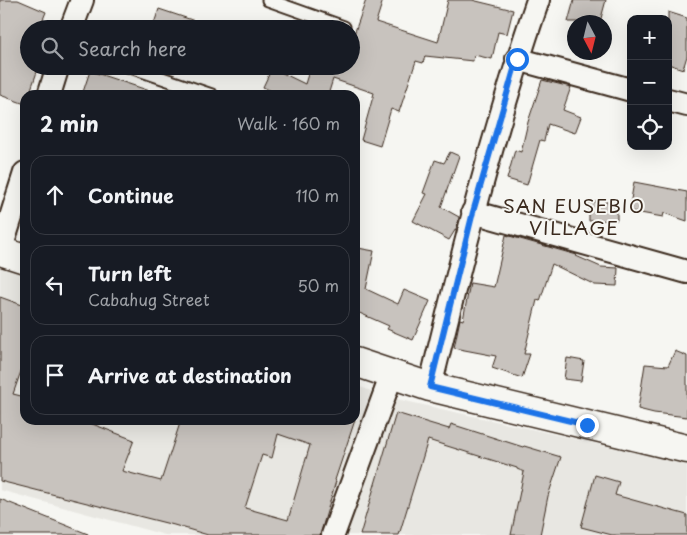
<!DOCTYPE html>
<meta charset="utf-8">
<style>
:root{--surface:#171b24;--page:#242831;--text:#f1f3f6;--muted:#9ea1a6;--line:#363941}
body{margin:0;font-family:"Playpen Sans",sans-serif;background:var(--page);color:var(--text)}
.controls{position:absolute;right:15px;top:15px;display:grid;overflow:hidden;border-radius:10px;box-shadow:0 5px 20px #0002}
.controls button{width:45px;height:45px;display:grid;place-items:center;padding:0;border:0;border-bottom:1px solid var(--line);background:var(--surface);color:var(--text);font:25px sans-serif}
.compass{position:absolute;left:567px;top:15px;width:45px;height:45px;border-radius:50%;background:var(--surface);box-shadow:0 5px 20px #0002;rotate:173deg}
.stop{position:absolute;width:15px;height:15px;margin:-11px;border:4px solid #1a73e8;border-radius:50%;background:#fff}
.stop.end{background:#1a73e8;border-color:#fff;box-shadow:0 1px 5px #0008}
.list{margin:0;padding:0;list-style:none}
h2{display:flex;justify-content:space-between;align-items:center;height:65px;margin:0;padding:0 20px;font-size:21px}
h2 small{font-size:16px;font-weight:400;color:var(--muted)}
.list li{display:grid;grid-template-columns:32px 1fr auto;gap:15px;align-items:center;box-sizing:border-box;height:80px;margin:0 10px 10px;padding:0 10px;border:1px solid var(--line);border-radius:15px}
.list b{display:block;font-size:19px;white-space:nowrap}
.list p{margin:0;font-size:16px;white-space:nowrap;color:var(--muted)}
.list em{font-size:16px;font-style:normal;color:var(--muted)}
.icon{flex:none;width:28px;height:28px;fill:none;stroke:currentColor;stroke-width:2;stroke-linecap:round;stroke-linejoin:round}
.map{position:relative;flex:none;width:687px;height:535px;overflow:hidden}
.search{position:absolute;background:var(--surface);box-shadow:0 5px 20px #0002;left:20px;top:20px;width:340px;height:55px;display:flex;align-items:center;gap:12px;box-sizing:border-box;padding:0 18px;border-radius:28px;color:var(--muted);font-size:19px}
.panel{position:absolute;background:var(--surface);box-shadow:0 5px 20px #0002;left:20px;top:90px;width:340px;height:335px;border-radius:15px}
.map>svg:first-child{display:block}
.built{fill:#e8e7e2}
.building{fill:#c8c3be;stroke:#3b2a1e;fill-rule:evenodd}
.lines{fill:none;stroke-linecap:round;stroke-linejoin:round}
.lane-casing{stroke:#3b2a1e;stroke-width:15}
.street-casing{stroke:#3b2a1e;stroke-width:26}
.secondary-casing{stroke:#3b2a1e;stroke-width:31}
.lane{stroke:#f6f6f2;stroke-width:11}
.street{stroke:#f6f6f2;stroke-width:22}
.secondary{stroke:#f6f6f2;stroke-width:28}
.route{stroke:#1a73e8;stroke-width:6}
.labels{text-anchor:middle;dominant-baseline:central;stroke-width:4;stroke-linejoin:round;paint-order:stroke}
.neighbourhood-label{font-size:19px;letter-spacing:1px;fill:#3b2a1e;stroke:#f6f6f2}
</style>
<div class="map">
<svg width="687" height="535" viewBox="0 0 687 535">
<rect width="100%" height="100%" fill="#f6f6f2"/>
<filter id="ink" filterUnits="userSpaceOnUse"><feTurbulence type="fractalNoise" baseFrequency=".02" numOctaves="2"/><feDisplacementMap in="SourceGraphic" scale="10" xChannelSelector="R" yChannelSelector="G"/><feConvolveMatrix kernelMatrix="1 2 1 2 8 2 1 2 1" color-interpolation-filters="sRGB"/></filter>
<g filter="url(#ink)">
<!-- built -->
<path class="built" d="M0 258 25 267V420H355V385L371 391 323 535H165L0 490Z
M392 398 687 464V535H346Z"/>
<!-- building -->
<path class="building" d="M0 0H18L46 12 39 29H29V66H39L29 95H25V104L0 95Z
M366 0H383L376 22 438 42 448 0H472L513 10 507 34 498 32 492 59 474 55 473 61 425 56 423 63 416 61 399 112 391 109 380 146 361 140 374 93 333 79 328 95H329H280L263 87 272 68 305 84 309 71 304 69V66H351V43Z
M574 0H606L600 22H568Z
M159 9 210 26 209 29H152Z
M668 12 687 18V56L683 69 668 64Z
M90 71 153 92 152 95H82Z
M542 80 571 87 563 110 581 117 575 133 548 124 544 141 540 140 527 185 507 179 515 150 521 152 528 122Z
M450 152 459 156 441 207 459 217 457 227 449 240 413 221 427 194 423 193 435 160 444 163Z
M634 182 687 192V221L664 213 663 217 629 211Z
M589 202H617V220L589 221Z
M506 235 577 255 576 256 601 267 618 268 617 286 595 285 552 264 540 301 537 300 524 354H530L522 378 492 368 496 356 454 348 460 319 463 320 470 283 494 287Z
M358 248 374 251 366 289 398 304 404 290 430 301 413 340 387 329 389 326 355 311V263Z
M0 297 25 306V360L13 394 25 397V420H82L134 440 122 471 161 481 181 420H355L335 480 336 481 320 535H208L174 525 0 481ZM278 434 310 445 288 520 245 508 262 455 272 458Z
M675 351 687 356V417L654 413 638 409 645 364 668 366Z
M567 358 584 361 581 381 564 379Z
M396 413 449 429 451 424 523 447 524 446 561 457 548 496 540 535H511L524 472 517 469V468L428 440 399 535H360Z
M595 475 619 482 615 495 687 515V535H612L581 527Z
M0 499 88 534V535H0Z"/>
<g class="lines">
<!-- lane casing -->
<g class="lane-casing">
<path id="lane" d="M268 0 344 27
M127 66 212 95"/>
</g>
<!-- street casing -->
<g class="street-casing">
<path id="street" d="M71 29 82 0
M517 59 631 90
M49 95 58 66
M668 100 687 105
M473 212 687 272
M0 252 25 173
M430 387C462 256 494 127 538 0
M333 535 392 374"/>
</g>
<!-- secondary casing -->
<g class="secondary-casing">
<path id="secondary" d="M0 251 25 259
M355 362 430 387 687 449"/>
</g>
<!-- lane -->
<use href="#lane" class="lane"/>
<!-- street -->
<use href="#street" class="street"/>
<!-- secondary -->
<use href="#secondary" class="secondary"/>
</g>
</g>
<g class="lines" filter="url(#ink)">
<!-- route -->
<path class="route" d="M517 59 473 212 430 387 587 425"/>
</g>
<g class="labels">
<!-- neighbourhood labels -->
<g class="neighbourhood-label">
<text x="574" y="205">SAN EUSEBIO<tspan x="574" dy="22">VILLAGE</tspan></text>
</g>
</g>
</svg>
<div class="controls">
<button>+</button>
<button>−</button>
<button><svg class="icon" aria-label="locate" viewBox="0 0 24 24"><circle cx="12" cy="12" r="6"/><path d="M12 2v4M12 18v4M2 12h4M18 12h4"/></svg></button>
</div>
<svg class="compass" viewBox="-18 -18 36 36"><path d="M0-13l5 13h-10z" fill="#e53935"/><path d="M0 13l5-13h-10z" fill="#9ea1a6"/></svg>
<div class="stop" style="left:517px;top:59px"></div>
<div class="stop end" style="left:587px;top:425px"></div>
<div class="search"><svg class="icon" aria-label="search" viewBox="0 0 24 24"><circle cx="10" cy="10" r="6"/><path d="M15 15l6 6"/></svg>Search here</div>
<section class="panel">
<h2>2 min<small>Walk · 160 m</small></h2>
<ul class="list">
<li><svg class="icon" aria-label="ahead" viewBox="0 0 24 24"><path d="M12 20V5M6 11l6-6 6 6"/></svg><div><b>Continue</b></div><em>110 m</em></li>
<li><svg class="icon" aria-label="left" viewBox="0 0 24 24"><path d="M17 20v-9H6M10 6l-5 5 5 5"/></svg><div><b>Turn left</b><p>Cabahug Street</p></div><em>50 m</em></li>
<li><svg class="icon" aria-label="arrive" viewBox="0 0 24 24"><path d="M6 21V4h12l-3 4 3 4H6"/></svg><div><b>Arrive at destination</b></div></li>
</ul>
</section>
</div>
